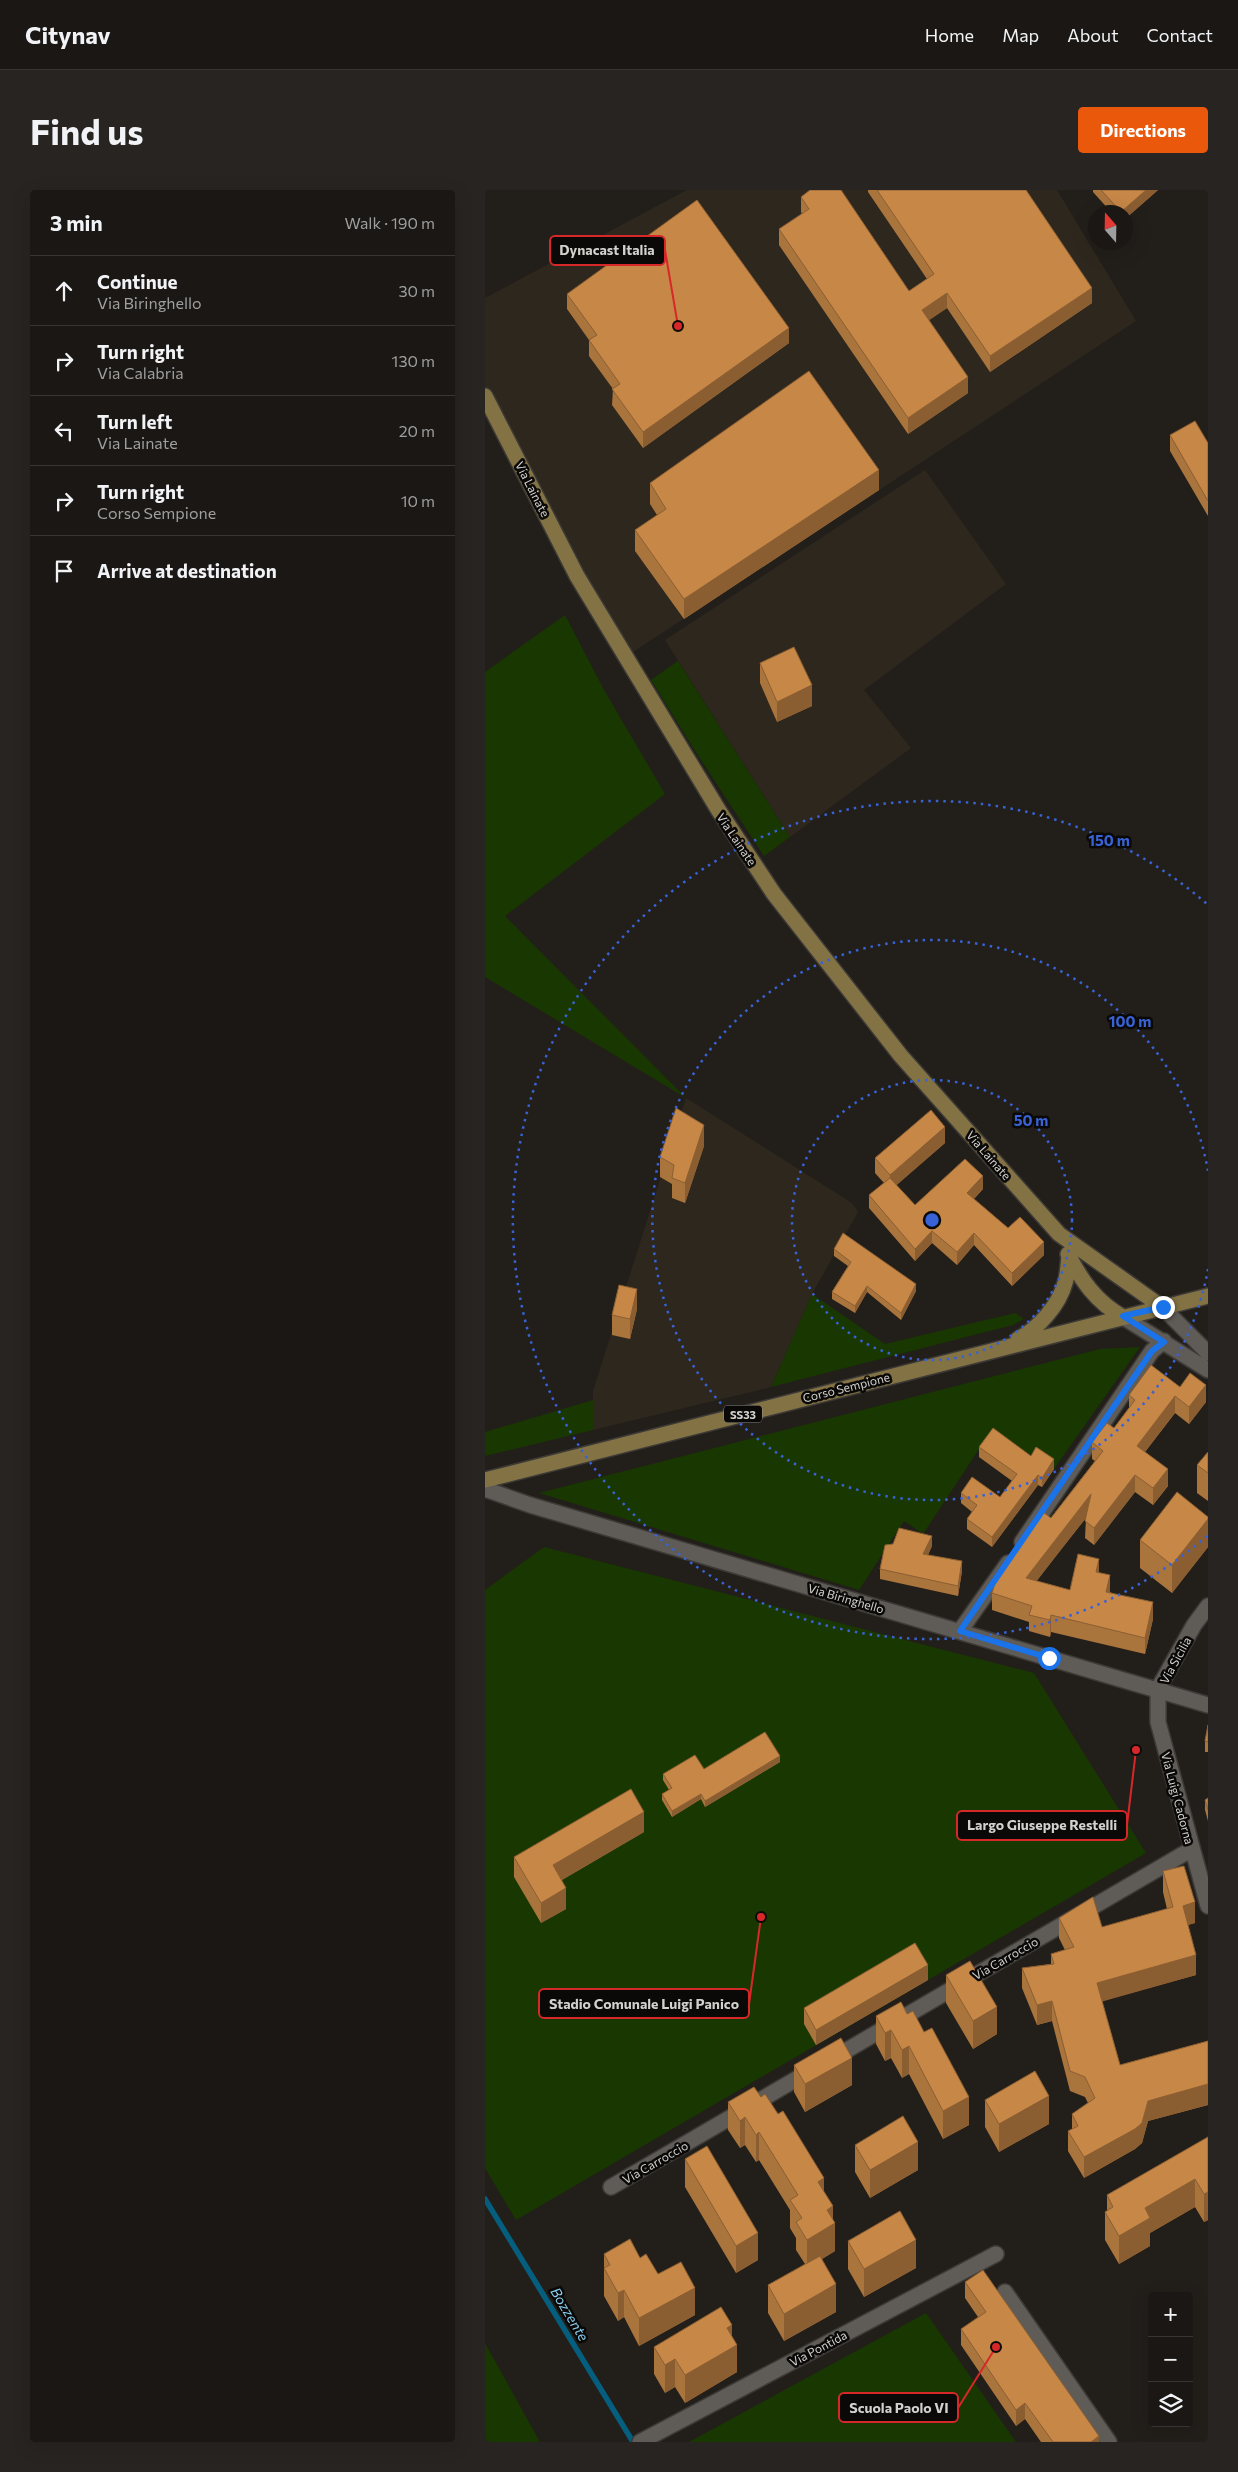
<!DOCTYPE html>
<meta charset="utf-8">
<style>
:root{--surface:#1a1714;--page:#272422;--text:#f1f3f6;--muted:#9f9fa0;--line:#383634;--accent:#ea580c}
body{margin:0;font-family:Commissioner,sans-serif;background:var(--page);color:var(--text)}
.controls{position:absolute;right:15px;bottom:15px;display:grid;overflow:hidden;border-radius:5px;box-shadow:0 5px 20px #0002}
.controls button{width:45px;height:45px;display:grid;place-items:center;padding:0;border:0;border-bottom:1px solid var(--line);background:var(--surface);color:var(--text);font:25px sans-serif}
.compass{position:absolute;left:603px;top:15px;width:45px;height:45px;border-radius:50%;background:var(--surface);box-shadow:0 5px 20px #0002;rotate:340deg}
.stop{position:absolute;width:15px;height:15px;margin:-11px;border:4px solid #1a73e8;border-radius:50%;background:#fff}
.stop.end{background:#1a73e8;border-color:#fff;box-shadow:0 1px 5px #0008}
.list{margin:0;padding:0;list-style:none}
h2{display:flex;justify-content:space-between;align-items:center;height:65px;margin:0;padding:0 20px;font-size:21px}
h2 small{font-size:16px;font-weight:400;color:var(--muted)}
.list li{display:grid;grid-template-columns:32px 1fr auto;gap:15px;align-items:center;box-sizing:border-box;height:70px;padding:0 20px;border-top:1px solid var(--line)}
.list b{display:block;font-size:19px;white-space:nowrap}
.list p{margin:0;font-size:16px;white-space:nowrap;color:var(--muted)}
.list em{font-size:16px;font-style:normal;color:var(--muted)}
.icon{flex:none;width:28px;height:28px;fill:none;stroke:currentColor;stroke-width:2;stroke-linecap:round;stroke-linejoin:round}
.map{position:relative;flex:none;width:723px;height:2252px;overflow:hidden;border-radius:5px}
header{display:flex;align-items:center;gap:30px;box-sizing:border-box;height:70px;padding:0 25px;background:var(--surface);border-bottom:1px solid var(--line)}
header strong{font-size:24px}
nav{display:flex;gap:28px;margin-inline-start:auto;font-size:18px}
.intro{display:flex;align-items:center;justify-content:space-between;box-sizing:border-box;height:120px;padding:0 30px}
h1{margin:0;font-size:35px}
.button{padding:12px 22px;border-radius:5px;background:var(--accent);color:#fff;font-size:18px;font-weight:700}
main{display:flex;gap:30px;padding:0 30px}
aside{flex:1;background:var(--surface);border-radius:5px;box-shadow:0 5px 20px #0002}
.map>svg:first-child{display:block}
.built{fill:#2e271e}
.green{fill:#193700}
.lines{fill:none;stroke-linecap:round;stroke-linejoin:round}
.stream{stroke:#065e7e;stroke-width:5.5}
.minor-casing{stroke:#3c3936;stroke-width:18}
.major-casing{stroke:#3c3936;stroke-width:18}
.minor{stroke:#5f5b56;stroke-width:15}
.major{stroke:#827244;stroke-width:15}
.wall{fill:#aa743d}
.shaded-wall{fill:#8b5e32}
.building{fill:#c68747;stroke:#8b5e32}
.route{stroke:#1a73e8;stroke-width:6}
.ring{fill:none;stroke:#3862d6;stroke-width:2.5;stroke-dasharray:2.5 5}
.labels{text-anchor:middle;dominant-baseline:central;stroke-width:5;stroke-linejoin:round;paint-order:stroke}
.shield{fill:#0a0907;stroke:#979592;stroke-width:1}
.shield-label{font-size:11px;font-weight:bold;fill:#d3d1ce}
.street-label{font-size:12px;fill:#d3d1ce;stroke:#0a0907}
.water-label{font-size:14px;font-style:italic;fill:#8acff1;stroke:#0a0907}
.centre{fill:#3862d6;stroke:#0a0907;stroke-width:2.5}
.ring-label{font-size:15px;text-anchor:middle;font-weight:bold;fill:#3862d6;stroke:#0a0907;stroke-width:5;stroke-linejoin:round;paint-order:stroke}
.leader{fill:none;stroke:#d62828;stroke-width:2}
.callout-dot{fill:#d62828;stroke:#0a0907;stroke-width:2}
.callout{fill:#0a0907;stroke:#d62828;stroke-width:2}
.callout-label{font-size:14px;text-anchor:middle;font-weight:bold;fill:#d3d1ce}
</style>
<header>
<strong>Citynav</strong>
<nav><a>Home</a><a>Map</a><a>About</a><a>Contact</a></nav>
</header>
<div class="intro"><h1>Find us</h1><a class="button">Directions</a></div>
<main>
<aside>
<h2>3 min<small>Walk · 190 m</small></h2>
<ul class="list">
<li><svg class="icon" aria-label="ahead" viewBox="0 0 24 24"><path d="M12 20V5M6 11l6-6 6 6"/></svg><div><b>Continue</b><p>Via Biringhello</p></div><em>30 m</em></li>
<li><svg class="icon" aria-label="right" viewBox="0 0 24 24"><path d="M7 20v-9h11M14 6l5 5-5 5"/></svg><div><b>Turn right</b><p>Via Calabria</p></div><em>130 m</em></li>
<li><svg class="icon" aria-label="left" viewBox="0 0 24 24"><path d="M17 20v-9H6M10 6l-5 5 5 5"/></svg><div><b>Turn left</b><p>Via Lainate</p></div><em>20 m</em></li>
<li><svg class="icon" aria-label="right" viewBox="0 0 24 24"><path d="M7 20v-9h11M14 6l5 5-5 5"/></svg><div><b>Turn right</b><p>Corso Sempione</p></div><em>10 m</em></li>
<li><svg class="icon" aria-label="arrive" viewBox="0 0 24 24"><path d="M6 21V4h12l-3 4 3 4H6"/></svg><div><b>Arrive at destination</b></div></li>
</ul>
</aside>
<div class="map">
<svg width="723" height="2252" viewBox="0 0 723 2252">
<rect width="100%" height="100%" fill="#221f1a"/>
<!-- built -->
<path class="built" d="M202 0H572L651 131 145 464 95 382 0 198V108Z
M440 280 521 394 379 500 426 558 305 647 180 450Z
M201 908 367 1013 373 1022 327 1104 286 1197 108 1240V1201Z"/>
<!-- green -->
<path class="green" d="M80 425 119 500 180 604 20 726 201 908 0 787V482Z
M193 471 305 647 279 666 212 564 166 490Z
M327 1104 400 1154 530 1123 539 1129 528 1135 286 1197Z
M655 1157 569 1279 506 1241 438 1344 419 1331 374 1400 54 1303 615 1159Z
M108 1210V1240L0 1266V1242Z
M59 1357 549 1483 661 1663 31 2030 0 1978V1400Z
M441 2123 531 2252H204Z
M0 2153 55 2252H0Z"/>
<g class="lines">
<!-- stream -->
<path class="stream" d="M0 2009 148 2252"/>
<!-- minor casing -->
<g class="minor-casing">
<path id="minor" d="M677 1117 723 1163
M638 1127 723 1180
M0 1299 45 1315 723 1515
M537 1352 667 1161 679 1151
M723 1416 709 1435 673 1499V1532L723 1716
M475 1441 523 1373
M345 1870 707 1659
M126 1997 325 1881
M520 2102 624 2252
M155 2252 511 2064"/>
</g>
<!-- major casing -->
<g class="major-casing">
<path id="major" d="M0 206 92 386 234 621 289 704 416 866 574 1044 677 1117
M583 1064C596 1090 611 1112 638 1127
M533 1149C553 1139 574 1115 580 1093 583 1084 583 1074 584 1065
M0 1290 723 1106"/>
</g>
<!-- minor -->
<use href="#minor" class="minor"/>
<!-- major -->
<use href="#major" class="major"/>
</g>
<!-- wall -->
<path class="wall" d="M383 0H541L607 113 505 182 462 118 444 130 483 203 423 244 294 55V39L317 24 316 22V7L424 101 442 89 383 2Z
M608 0H673L640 29V22H626L608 2Z
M82 104 304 153 158 258 127 215 128 199 104 166V150L82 119Z
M685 245 723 253V326L685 261Z
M165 293 394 300 199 429 150 361V340L172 325 165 314Z
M275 473 327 516 292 532 275 493Z
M460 953 411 995 430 1015 498 999 489 1009 523 1038 559 1065 527 1096 489 1055 472 1075 447 1053 430 1071 384 1018V1005L399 993 390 983V968Z
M219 956 200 1013 187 1008V994L175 987V967Z
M349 1059 431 1101 416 1130 382 1102 370 1123 347 1109V1102L363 1076 349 1066Z
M152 1119 145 1149 127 1145V1125Z
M695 1197 721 1212 704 1234 690 1223 660 1262 683 1296 668 1315 650 1302 609 1355 600 1348 601 1328 551 1391 585 1400 614 1383 625 1402 668 1429 660 1464 566 1442 565 1447 544 1441V1432L507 1420V1403L610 1271 607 1269V1252L629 1238 644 1218V1205Z
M494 1257 546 1266 569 1279 557 1297 553 1295 507 1357 482 1339V1329L487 1322 476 1313V1303L515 1307 527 1291 494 1267Z
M723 1262V1311L712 1303V1275Z
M723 1327V1357L687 1403 655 1378V1350Z
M447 1356 443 1365 477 1381 473 1406 395 1389V1379Z
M723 1535V1562H720V1551Z
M295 1572 220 1617 216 1609 187 1627 177 1610V1604L184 1600 178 1590V1584L219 1579Z
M723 1608V1631L720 1620V1610Z
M159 1642 77 1690 81 1719 56 1733 29 1687V1667Z
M678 1681 710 1733 703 1735 711 1785 617 1811 635 1875 723 1851V1915L663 1931 657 1953 650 1959 599 1988 583 1961V1941L587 1939V1924L603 1913 600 1907 585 1901 567 1831 552 1835 537 1798V1778L566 1774V1764L580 1760 574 1748V1728L617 1737 682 1719 678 1702Z
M461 1785 512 1844 488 1859 461 1813Z
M443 1790 331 1855 319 1834V1818Z
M416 1812 484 1935 458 1949 424 1884 417 1888 406 1868 400 1871 391 1854V1826Z
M309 1875 367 1895 320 1922 309 1902Z
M276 1907 339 2002 348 2030 350 2061 337 2069 351 2122 299 2151 283 2123V2095L320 2074 311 2060V2048L305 2038V2020L274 1970 271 1972 260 1955 255 1958 243 1940V1912Z
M500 1910 564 1934 514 1962 500 1937Z
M723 1947V2030L719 2032 710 2017 665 2043V2056L634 2074 620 2050V2022L622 2021V2005Z
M370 1955 433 1980 385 2008 370 1982Z
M200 1969 273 2070 251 2083 200 1997Z
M363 2051 431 2078 379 2107 363 2079Z
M119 2064 173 2084 210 2125 154 2156 139 2127 133 2131 119 2106Z
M480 2092 614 2252H556L540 2229 531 2236 476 2155V2139L493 2127 480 2108Z
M247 2146 252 2182 200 2213 190 2197 180 2203 169 2184V2157Z"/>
<!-- shaded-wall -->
<path class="shaded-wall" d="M661 0H673L640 29V22H636Z
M607 98V113L505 182V166Z
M462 103V118L437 135V120Z
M304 138V153L158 258V242Z
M483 187V203L423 244V228Z
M394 280V300L199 429V409Z
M327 495V516L292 532V512Z
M219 935V956L200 1013V993Z
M460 937V953L405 1001V985Z
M498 986V999L482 1016V1003Z
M447 1041V1053L430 1071V1059Z
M489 1043V1055L472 1075V1062Z
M559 1052V1065L527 1096V1083Z
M431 1094V1101L416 1130V1123Z
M382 1096V1102L370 1123V1116Z
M152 1099V1119L145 1149V1129Z
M721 1195V1212L704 1234V1217Z
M690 1206V1223L652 1272V1256Z
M569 1269V1279L557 1297V1288Z
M683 1279V1296L668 1315V1298Z
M553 1285V1295L507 1357V1347Z
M650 1285V1302L609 1355V1338Z
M606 1304V1321L541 1405V1388Z
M723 1329V1357L687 1403V1375Z
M447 1346V1356L438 1375V1364Z
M614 1369V1386L611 1382Z
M477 1371V1381L473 1406V1396Z
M625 1385V1402L621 1418V1402Z
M668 1412V1429L660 1464V1448Z
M566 1425V1442L565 1447V1430Z
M295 1566V1572L220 1617V1611Z
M216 1604V1609L187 1627V1621Z
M159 1622V1642L68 1695V1675Z
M81 1698V1719L56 1733V1713Z
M710 1712V1733L698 1736V1716Z
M711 1765V1785L612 1813V1793Z
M443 1775V1790L331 1855V1840Z
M567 1811V1831L552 1835V1815Z
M512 1817V1844L488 1859V1831Z
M406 1840V1868L400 1871V1843Z
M424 1856V1884L417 1888V1860Z
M367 1868V1895L320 1922V1894Z
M723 1894V1915L663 1931 657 1953 650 1959 599 1988V1967L663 1911Z
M564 1906V1934L514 1962V1934Z
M484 1907V1935L458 1949V1921Z
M260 1927V1955L255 1958V1931Z
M274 1942V1970L271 1972V1945Z
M433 1952V1980L385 2008V1980Z
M339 1988V2016L333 1992Z
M710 1989V2017L665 2043V2056L634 2074V2046L660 2018Z
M723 2002V2030L719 2032V2004Z
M348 2016V2034L350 2033V2061L322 2078V2050L342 2020Z
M273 2043V2070L251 2083V2056Z
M431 2050V2078L379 2107V2079Z
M351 2094V2122L299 2151V2124Z
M210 2098V2125L154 2156V2128Z
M139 2100V2127L133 2131V2103Z
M247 2135V2158L252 2155V2182L200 2213V2185L242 2138Z
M190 2169V2197L180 2203V2175Z
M540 2213V2229L531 2236V2220Z
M614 2246V2252H606Z"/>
<!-- building -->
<path class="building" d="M325 0H356L424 101 449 84 392 0H541L607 98 505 166 462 103 437 120 483 187 423 228 294 39 324 19 316 7Z
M616 0H661L636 22Z
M212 10 304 138 158 242 127 199 135 194 104 150 112 145 82 104Z
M324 181 394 280 199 409 150 340 181 319 165 293Z
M710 231 723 253V311L685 245Z
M309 457 327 495 292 512 275 473Z
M191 918 219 935 200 993 187 988 189 975 175 967Z
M446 920 460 937 405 985 390 968Z
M480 969 498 986 482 1003 523 1038 535 1027 559 1052 527 1083 489 1043 472 1062 447 1041 430 1059 384 1005 405 988 430 1015Z
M358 1043 431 1094 416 1123 382 1096 370 1116 347 1102 366 1072 349 1059Z
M134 1095 152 1099 145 1129 127 1125Z
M666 1175 695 1197 705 1183 721 1195 704 1217 690 1206 652 1256 683 1279 668 1298 650 1285 609 1338 600 1331 606 1304 541 1388 585 1400 593 1364 614 1369 611 1382 625 1385 621 1402 668 1412 660 1448 566 1425 565 1430 544 1425 547 1416 507 1403 512 1387 558 1322 566 1328 618 1261 607 1252 622 1233 629 1238 650 1210 644 1205Z
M508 1238 546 1266 551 1257 569 1269 557 1288 553 1285 507 1347 482 1329 492 1315 476 1303 487 1287 515 1307 532 1284 494 1257Z
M723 1262V1283L712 1275Z
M692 1302 723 1327V1329L687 1375 655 1350Z
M414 1338 447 1346 438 1364 477 1371 473 1396 395 1379 400 1355 408 1354Z
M723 1535V1552L720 1551Z
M280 1542 295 1566 220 1611 216 1604 187 1621 177 1604 187 1598 178 1584 210 1565 219 1579Z
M146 1599 159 1622 68 1675 81 1698 56 1713 29 1667Z
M723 1608V1620L720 1610Z
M699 1676 710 1712 698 1716 711 1765 612 1793 635 1875 723 1851V1894L663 1911 657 1933 650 1939 599 1967 583 1941 593 1936 587 1924 610 1908 600 1887 585 1881 567 1811 552 1815 537 1778 569 1774 566 1764 589 1757 574 1728 608 1707 617 1737 688 1717 678 1681Z
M430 1753 443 1775 331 1840 319 1818Z
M485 1771 512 1817 488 1831 461 1785Z
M416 1812 422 1824 428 1821 439 1842 447 1838 484 1907 458 1921 424 1856 417 1860 406 1840 400 1843 391 1826Z
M356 1848 367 1868 320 1894 309 1875Z
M550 1881 564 1906 514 1934 500 1910Z
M269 1897 276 1907 280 1904 293 1924 298 1921 339 1988 333 1992 348 2016 342 2020 350 2033 322 2050 311 2032 317 2028 305 2010 313 2005 274 1942 271 1945 260 1927 255 1931 243 1912Z
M418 1926 433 1952 385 1980 370 1955Z
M723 1947V2002L719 2004 710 1989 660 2018 665 2028 634 2046 620 2022 628 2017 622 2005Z
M222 1956 273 2043 251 2056 200 1969Z
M415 2021 431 2050 379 2079 363 2051Z
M145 2049 155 2068 161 2064 173 2084 196 2072 210 2098 154 2128 139 2100 133 2103 119 2078 125 2075 119 2064Z
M335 2066 351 2094 299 2124 283 2095Z
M498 2080 614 2246 606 2252H568L540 2213 531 2220 476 2139 501 2122 480 2092Z
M236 2117 247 2135 242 2138 252 2155 200 2185 190 2169 180 2175 169 2157Z"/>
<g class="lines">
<!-- route -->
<path class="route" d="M564 1468 475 1441 667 1161 679 1152 638 1126 678 1117"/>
</g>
<!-- distance rings -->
<g class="ring">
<circle cx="447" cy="1030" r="140"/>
<path d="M723 1079A280 280 0 1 1 723 981"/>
<path d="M722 1346A419 419 0 1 1 722 714"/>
</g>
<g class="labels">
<!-- shield labels -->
<rect class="shield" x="239" y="1215.5" width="38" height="17" rx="4"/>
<g class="shield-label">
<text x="258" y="1224">SS33</text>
</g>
<!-- street labels -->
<g class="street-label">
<text transform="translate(48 299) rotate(63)">Via Lainate</text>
<text transform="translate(252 649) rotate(56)">Via Lainate</text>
<text transform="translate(504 965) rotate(49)">Via Lainate</text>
<text transform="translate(361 1197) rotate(-14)">Corso Sempione</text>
<text transform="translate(361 1408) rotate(16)">Via Biringhello</text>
<text transform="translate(690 1470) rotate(-61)">Via Sicilia</text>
<text transform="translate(693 1608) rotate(75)">Via Luigi Cadorna</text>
<text transform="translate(520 1768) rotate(-30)">Via Carroccio</text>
<text transform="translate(170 1972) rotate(-30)">Via Carroccio</text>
<text transform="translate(333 2158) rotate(-28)">Via Pontida</text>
</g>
<!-- water labels -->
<g class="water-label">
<text transform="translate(85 2124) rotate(59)">Bozzente</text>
</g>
</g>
<circle cx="447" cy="1030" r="8" class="centre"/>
<g class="ring-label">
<text x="624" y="656">150 m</text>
<text x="645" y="837">100 m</text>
<text x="546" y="936">50 m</text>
</g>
<!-- callouts -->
<path class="leader" d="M193 136L180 60M651 1560L642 1635M276 1727L264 1814M511 2157L473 2218"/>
<g class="callout-dot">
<circle cx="193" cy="136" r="5"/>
<circle cx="651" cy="1560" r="5"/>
<circle cx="276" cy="1727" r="5"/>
<circle cx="511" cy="2157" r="5"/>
</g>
<g class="callout">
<rect x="65" y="46" width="115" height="29" rx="5"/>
<rect x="472" y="1621" width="170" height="29" rx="5"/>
<rect x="54" y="1799" width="210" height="29" rx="5"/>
<rect x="354" y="2203" width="119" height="29" rx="5"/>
</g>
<g class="callout-label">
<text x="122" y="65">Dynacast Italia</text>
<text x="557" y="1640">Largo Giuseppe Restelli</text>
<text x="159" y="1819">Stadio Comunale Luigi Panico</text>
<text x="414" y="2223">Scuola Paolo VI</text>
</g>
</svg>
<div class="controls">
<button>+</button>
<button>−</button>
<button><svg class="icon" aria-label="layers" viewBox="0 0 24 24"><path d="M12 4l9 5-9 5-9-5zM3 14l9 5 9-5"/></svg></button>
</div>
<svg class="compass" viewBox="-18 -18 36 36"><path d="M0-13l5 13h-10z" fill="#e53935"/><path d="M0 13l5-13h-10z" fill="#9f9fa0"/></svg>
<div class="stop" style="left:564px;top:1468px"></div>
<div class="stop end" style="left:678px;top:1117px"></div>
</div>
</main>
